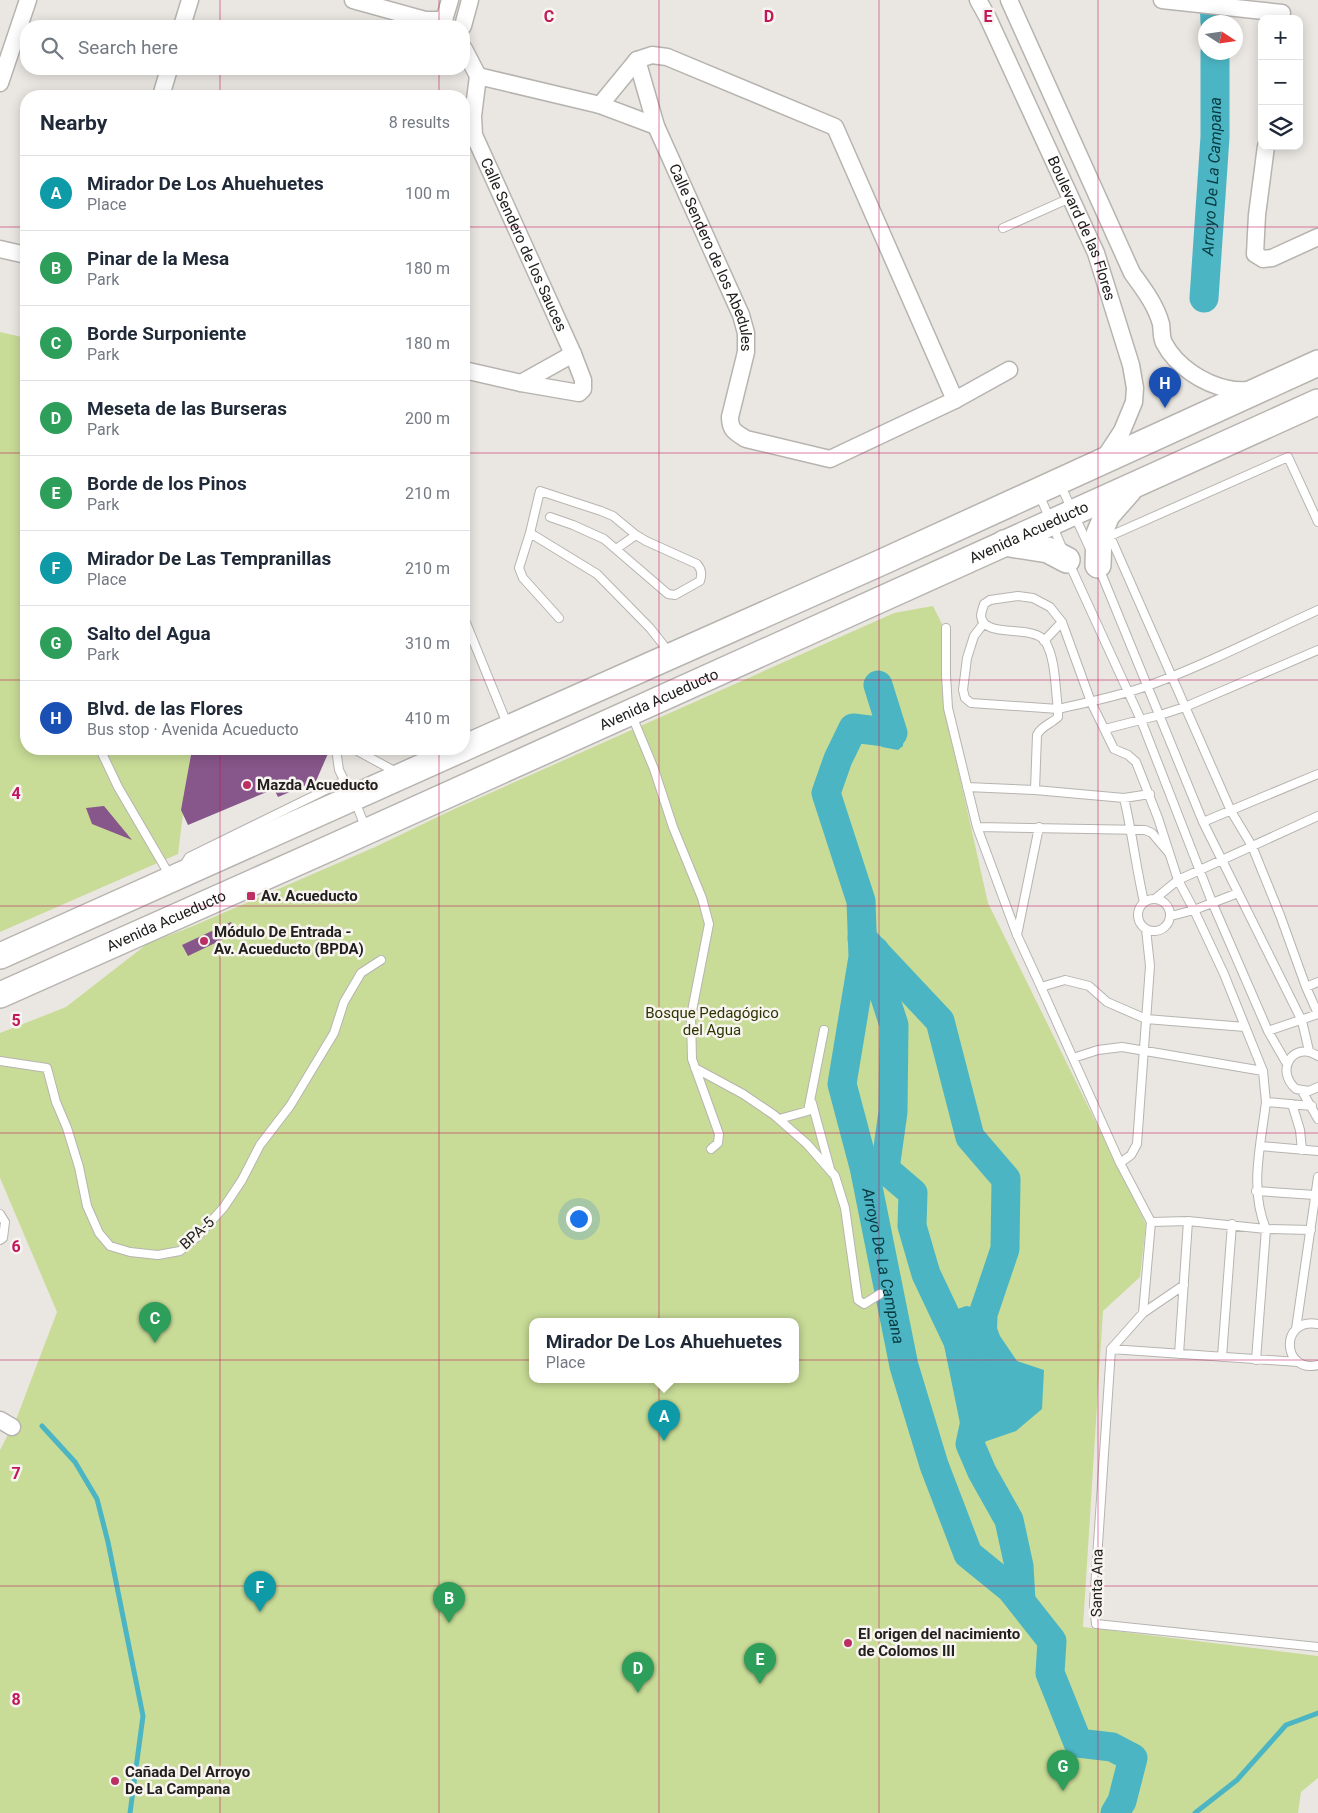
<!DOCTYPE html>
<meta charset="utf-8">
<style>
:root{--surface:#fff;--page:#f6f6f7;--text:#1f2937;--muted:#747a83;--line:#e0e1e3;--accent:#bb2f64}
body{margin:0;font-family:Roboto,sans-serif;background:var(--page);color:var(--text)}
.controls{position:absolute;right:15px;top:15px;display:grid;overflow:hidden;border-radius:10px;box-shadow:0 2px 12px #0003}
.controls button{width:45px;height:45px;display:grid;place-items:center;padding:0;border:0;border-bottom:1px solid var(--line);background:var(--surface);color:var(--text);font:25px sans-serif}
.compass{position:absolute;left:1198px;top:15px;width:45px;height:45px;border-radius:50%;background:var(--surface);box-shadow:0 2px 12px #0003;rotate:102deg}
.you{position:absolute;left:578px;top:1218px;width:18px;height:18px;margin:-12px;border:4px solid #fff;border-radius:50%;background:#1a73e8;box-shadow:0 0 0 8px #1a73e833}
.badge{display:grid;place-items:center;width:32px;height:32px;border-radius:50%;background:var(--accent);color:#fff;font-size:16px;font-weight:700}
.pin{position:absolute;translate:-50% -41px;filter:drop-shadow(0 1px 2px #0008)}
.pin::after{content:'';position:absolute;top:26px;width:18px;height:15px;background:inherit;clip-path:polygon(0 0,100% 0,50% 100%)}
.popup{position:absolute;left:529px;top:1318px;width:270px;height:65px;box-sizing:border-box;display:grid;place-content:center;border-radius:10px;background:var(--surface);filter:drop-shadow(0 1px 4px #0005);font-size:16px;white-space:nowrap;color:var(--muted)}
.popup b{font-size:19px;color:var(--text)}
.popup::after{content:'';position:absolute;left:50%;top:100%;margin-left:-10px;border:10px solid transparent;border-top-color:var(--surface)}
.list{margin:0;padding:0;list-style:none}
h2{display:flex;justify-content:space-between;align-items:center;height:65px;margin:0;padding:0 20px;font-size:21px}
h2 small{font-size:16px;font-weight:400;color:var(--muted)}
.list li{display:grid;grid-template-columns:32px 1fr auto;gap:15px;align-items:center;box-sizing:border-box;height:75px;padding:0 20px;border-top:1px solid var(--line)}
.list b{display:block;font-size:19px;white-space:nowrap}
.list p{margin:0;font-size:16px;white-space:nowrap;color:var(--muted)}
.list em{font-size:16px;font-style:normal;color:var(--muted)}
.icon{flex:none;width:28px;height:28px;fill:none;stroke:currentColor;stroke-width:2;stroke-linecap:round;stroke-linejoin:round}
.map{position:relative;flex:none;width:1318px;height:1813px;overflow:hidden}
.search{position:absolute;background:var(--surface);box-shadow:0 2px 12px #0003;left:20px;top:20px;width:450px;height:55px;display:flex;align-items:center;gap:12px;box-sizing:border-box;padding:0 18px;border-radius:20px;color:var(--muted);font-size:19px}
.panel{position:absolute;background:var(--surface);box-shadow:0 2px 12px #0003;left:20px;top:90px;width:450px;height:665px;border-radius:20px}
.map>svg:first-child{display:block}
.green{fill:#c8dc97;fill-rule:evenodd}
.water{fill:#4cb5c3}
.lines{fill:none;stroke-linecap:round;stroke-linejoin:round}
.stream{stroke:#4cb5c3;stroke-width:5}
.river{stroke:#4cb5c3;stroke-width:29}
.building{fill:#87568a}
.service-casing{stroke:#b7b4b0;stroke-width:10}
.minor-casing{stroke:#b7b4b0;stroke-width:19}
.primary-casing{stroke:#b7b4b0;stroke-width:28}
.service{stroke:#fff;stroke-width:8}
.minor{stroke:#fff;stroke-width:16}
.primary{stroke:#fff;stroke-width:25}
.grid{fill:none;stroke:#c2185b;stroke-width:1;stroke-opacity:0.55}
.poi-dot{fill:#bb2f64;stroke:#f8f4f0;stroke-width:2}
.labels{text-anchor:middle;dominant-baseline:central;stroke-width:5;stroke-linejoin:round;paint-order:stroke}
.street-label{font-size:15px;fill:#21201e;stroke:#f8f4f0}
.poi-label{font-size:15px;font-weight:bold;fill:#21201e;stroke:#f8f4f0;text-anchor:start}
.park-label{font-size:15px;fill:#2b3600;stroke:#f8f4f0}
.water-label{font-size:16px;font-style:italic;fill:#073a40;stroke:#f8f4f0}
.grid-label{font-size:16px;text-anchor:middle;font-weight:bold;fill:#c2185b;stroke:#f8f4f0;stroke-width:5;stroke-linejoin:round;paint-order:stroke}
</style>
<div class="map">
<svg width="1318" height="1813" viewBox="0 0 1318 1813">
<rect width="100%" height="100%" fill="#eae7e2"/>
<!-- green -->
<path class="green" d="M0 332 26 338V749H191L178 854 0 932Z
M933 606 942 624 943 702 988 903 1146 1224 1140 1277 1103 1311 1083 1627 1318 1656V1778L1301 1792 1298 1813H0V1450L17 1417 57 1312 0 1178V1033L66 1007 147 944 193 926 375 847 452 810 894 613ZM533 1322H795V1380H533Z"/>
<!-- water -->
<path class="water" d="M892 726C900 729 904 736 903 746L898 750 882 747 874 740V736L884 727Z
M966 1306 990 1310 1000 1336 1017 1361 1044 1370 1042 1409 1016 1431 984 1442 962 1433 938 1316Z"/>
<g class="lines">
<!-- stream -->
<path class="stream" d="M42 1426 75 1462 97 1499 108 1542 143 1716 130 1813
M1195 1813 1237 1780 1286 1725 1318 1713"/>
<!-- river -->
<g class="river">
<path d="M1214 0 1215 22"/>
<path id="s1" d="M1204 298 1215 137V52"/>
<path id="s2" d="M878 685 893 733 853 728 838 759 826 793 861 901 863 957 842 1084 864 1167 904 1366 934 1465 968 1554 1011 1589 1052 1641 1050 1673 1078 1743 1112 1747 1133 1758 1122 1801 1115 1813"/>
<path d="M862 938 940 1021 970 1137 1006 1179 1005 1249 983 1314 982 1349"/>
<path d="M875 951 880 982 894 1025 893 1112 885 1169 913 1193 912 1226 926 1274 962 1350"/>
<path d="M980 1398 970 1444 982 1472 1009 1520 1019 1566 1021 1601"/>
</g>
</g>
<!-- building -->
<path class="building" d="M192 749H330L316 781 278 797 274 789 188 825 181 810Z
M104 806 132 840 92 824 86 808Z
M231 922 236 933 188 956 182 945Z"/>
<g class="lines">
<!-- service casing -->
<g class="service-casing">
<path id="service" d="M1003 228 1070 198
M1060 484 1091 551
M1039 494 1063 550
M550 517 573 525 604 539 668 594 675 595 700 581C702 574 702 570 697 564L646 541 636 535 613 516 601 511 540 491 530 533 597 574 650 628 669 652
M1318 522 1288 457 1110 536 1231 811 1252 846 1280 915 1306 987 1318 982
M530 533 519 568 523 578 559 618
M616 549 636 535
M1069 563 1141 720 1212 902 1268 1031 1287 1064
M1099 568 1203 822 1302 1021 1309 1051
M464 618 508 726
M984 623 974 636 967 658 963 690 965 698 971 703 1058 709V717C1051 724 1041 726 1037 735L1035 790
M946 628V675L948 708 977 827 1017 935 1041 987 1065 980 1089 986 1107 1002 1146 1019 1245 1027
M1044 641 1062 622
M632 716 654 769 673 827 702 898 709 924 691 1016 692 1059 719 1134 718 1143 711 1149
M1105 729 1160 715 1185 707 1318 650
M100 749 118 787 170 876
M336 749 339 770 346 784
M354 749 398 773
M967 787 1035 790 1124 798 1150 794
M1124 798C1132 832 1136 867 1144 902
M355 801 366 829
M1203 822 1318 774
M977 827 1145 830 1152 833 1169 853
M184 865 189 857 344 781
M1156 898 1178 880 1318 816
M1138 915a16 16 0 1 1 32 0a16 16 0 1 1-32 0Z
M1171 916 1194 910 1238 893
M1017 935 1039 827
M1041 987 1120 1163 1131 1155 1137 1144 1150 966 1146 929
M1306 987 1318 1014
M1268 1031 1318 1014
M1318 1056C1294 1040 1274 1070 1296 1089L1309 1091 1318 1087
M1073 1058 1098 1050 1122 1047 1263 1071
M0 1061 47 1068 56 1102 67 1128 79 1167 87 1206 99 1233 110 1246 130 1252 158 1255 180 1251 198 1236 224 1207 242 1180 260 1145 290 1106 334 1033 344 1002 361 973 381 960
M695 1068 743 1094 774 1115 807 1144 835 1176 845 1208 858 1300 864 1304 880 1294
M1302 1091 1318 1119
M812 1103 830 1169
M1292 1104 1300 1130 1302 1150
M1312 1106 1266 1102 1263 1071 1224 974 1194 910 1178 880 1158 818 1136 762 1128 755 1114 749 1091 702 1062 622 1050 607 1033 598 1018 596 990 600 984 604C983 608 981 612 981 616 983 639 1033 624 1045 641 1056 659 1055 688 1058 709 1089 702 1120 696 1150 685 1208 664 1263 635 1318 610
M779 1119 808 1111 824 1030
M1260 1146 1318 1151
M1120 1163 1151 1222
M1256 1191 1315 1195
M0 1214 5 1222 3 1238 0 1240
M1143 1313 1184 1285
M1318 1324C1279 1317 1282 1374 1318 1365
M1296 1329 1318 1177
M1111 1349 1094 1604 1096 1624 1318 1647
M1111 1349 1143 1313 1151 1222 1188 1221 1266 1229 1311 1230
M1111 1349 1298 1362
M1179 1354 1188 1221
M1222 1357 1232 1224
M1256 1360 1266 1229C1249 1189 1261 1144 1266 1102"/>
</g>
<!-- minor casing -->
<g class="minor-casing">
<g id="minor">
<path d="M353 0 425 20H444"/>
<path id="s3" d="M978 0 988 18 1096 253 1131 365 1135 388 1134 402 1122 431 1103 460"/>
<path d="M1009 0 1132 273C1143 288 1156 305 1161 324 1162 330 1161 337 1164 343 1176 366 1203 384 1229 389 1236 391 1244 390 1252 390"/>
<path d="M1162 0 1282 13"/>
<path d="M444 20 450 0"/>
<path d="M182 26 190 0"/>
<path d="M463 26 470 0"/>
<path id="s4" d="M464 49 478 76 473 116 474 135 573 354 583 380V389L579 393 521 383 464 370"/>
<path id="s5" d="M637 60 656 126 741 315 746 333V352L730 417C730 430 735 432 746 439L830 459 955 400 1009 370"/>
<path d="M478 76 600 105 656 126"/>
<path d="M0 83 28 0"/>
<path d="M161 96 169 69"/>
<path d="M600 105 637 60 652 55 667 57 835 127 955 400"/>
<path d="M1266 146 1257 215 1255 254 1263 259 1272 258 1318 237"/>
<path d="M0 249 26 255"/>
<path d="M521 383 573 354"/>
<path d="M0 1420 12 1427"/>
</g>
</g>
<!-- primary casing -->
<g class="primary-casing">
<g id="primary">
<path d="M1004 543 1048 550 1067 560"/>
<path d="M1098 565 1099 534 1107 515 1129 490"/>
<path d="M464 748 880 563 1318 363"/>
<path d="M0 956 462 749"/>
<path id="s6" d="M0 995 330 848 1318 402"/>
</g>
</g>
<!-- service -->
<use href="#service" class="service"/>
<!-- minor -->
<use href="#minor" class="minor"/>
<!-- primary -->
<use href="#primary" class="primary"/>
</g>
<!-- grid -->
<path class="grid" d="M220 0V26M439 0V26M659 0V1813M879 0V1813M1098 0V1813M220 69V96M439 69V96M0 227H26M464 227H1318M0 453H26M464 453H1318M0 680H26M464 680H1318M220 749V1813M439 749V1813M0 906H1318M0 1133H1318M0 1360H1318M0 1586H1318"/>
<!-- markers -->
<g class="poi-dot">
<circle cx="247" cy="785" r="5"/>
<rect x="246" y="891" width="10" height="10" rx="2.5"/>
<circle cx="204" cy="941" r="5"/>
<circle cx="848" cy="1643" r="5"/>
<circle cx="115" cy="1781" r="5"/>
</g>
<g class="labels">
<!-- street labels -->
<g class="street-label">
<text stroke="none"><textPath href="#s3" startOffset="251">Boulevard de las Flores</textPath></text>
<text stroke="none"><textPath href="#s4" startOffset="210">Calle Sendero de los Sauces</textPath></text>
<text stroke="none"><textPath href="#s5" startOffset="212">Calle Sendero de los Abedules</textPath></text>
<text stroke="none"><textPath href="#s6" startOffset="1128">Avenida Acueducto</textPath></text>
<text stroke="none"><textPath href="#s6" startOffset="722">Avenida Acueducto</textPath></text>
<text stroke="none"><textPath href="#s6" startOffset="182">Avenida Acueducto</textPath></text>
<text transform="translate(197 1233) rotate(-42)">BPA-5</text>
<text transform="translate(1097 1583) rotate(-89)">Santa Ana</text>
</g>
<!-- poi labels -->
<g class="poi-label">
<text x="257" y="785">Mazda Acueducto</text>
<text x="261" y="896">Av. Acueducto</text>
<text x="214" y="932">Módulo De Entrada -<tspan x="214" dy="17">Av. Acueducto (BPDA)</tspan></text>
<text x="858" y="1634">El origen del nacimiento<tspan x="858" dy="17">de Colomos III</tspan></text>
<text x="125" y="1772">Cañada Del Arroyo<tspan x="125" dy="17">De La Campana</tspan></text>
</g>
<!-- park labels -->
<g class="park-label">
<text x="712" y="1013">Bosque Pedagógico<tspan x="712" dy="17">del Agua</tspan></text>
</g>
<!-- water labels -->
<g class="water-label">
<text stroke="none"><textPath href="#s1" startOffset="122">Arroyo De La Campana</textPath></text>
<text stroke="none"><textPath href="#s2" startOffset="646">Arroyo De La Campana</textPath></text>
</g>
</g>
<g class="grid-label">
<text x="549" y="22">C</text>
<text x="769" y="22">D</text>
<text x="988" y="22">E</text>
<text x="16" y="799">4</text>
<text x="16" y="1026">5</text>
<text x="16" y="1252">6</text>
<text x="16" y="1479">7</text>
<text x="16" y="1705">8</text>
</g>
</svg>
<div class="controls">
<button>+</button>
<button>−</button>
<button><svg class="icon" aria-label="layers" viewBox="0 0 24 24"><path d="M12 4l9 5-9 5-9-5zM3 14l9 5 9-5"/></svg></button>
</div>
<svg class="compass" viewBox="-18 -18 36 36"><path d="M0-13l5 13h-10z" fill="#e53935"/><path d="M0 13l5-13h-10z" fill="#747a83"/></svg>
<div class="you"></div>
<div class="pin badge" style="left:664px;top:1441px;background:#0f9aa8">A</div>
<div class="popup"><b>Mirador De Los Ahuehuetes</b>Place</div>
<div class="pin badge" style="left:449px;top:1623px;background:#2e9e5b">B</div>
<div class="pin badge" style="left:155px;top:1343px;background:#2e9e5b">C</div>
<div class="pin badge" style="left:638px;top:1693px;background:#2e9e5b">D</div>
<div class="pin badge" style="left:760px;top:1684px;background:#2e9e5b">E</div>
<div class="pin badge" style="left:260px;top:1612px;background:#0f9aa8">F</div>
<div class="pin badge" style="left:1063px;top:1791px;background:#2e9e5b">G</div>
<div class="pin badge" style="left:1165px;top:408px;background:#1a4fb4">H</div>
<div class="search"><svg class="icon" aria-label="search" viewBox="0 0 24 24"><circle cx="10" cy="10" r="6"/><path d="M15 15l6 6"/></svg>Search here</div>
<section class="panel">
<h2>Nearby<small>8 results</small></h2>
<ul class="list">
<li><span class="badge" style="background:#0f9aa8">A</span><div><b>Mirador De Los Ahuehuetes</b><p>Place</p></div><em>100 m</em></li>
<li><span class="badge" style="background:#2e9e5b">B</span><div><b>Pinar de la Mesa</b><p>Park</p></div><em>180 m</em></li>
<li><span class="badge" style="background:#2e9e5b">C</span><div><b>Borde Surponiente</b><p>Park</p></div><em>180 m</em></li>
<li><span class="badge" style="background:#2e9e5b">D</span><div><b>Meseta de las Burseras</b><p>Park</p></div><em>200 m</em></li>
<li><span class="badge" style="background:#2e9e5b">E</span><div><b>Borde de los Pinos</b><p>Park</p></div><em>210 m</em></li>
<li><span class="badge" style="background:#0f9aa8">F</span><div><b>Mirador De Las Tempranillas</b><p>Place</p></div><em>210 m</em></li>
<li><span class="badge" style="background:#2e9e5b">G</span><div><b>Salto del Agua</b><p>Park</p></div><em>310 m</em></li>
<li><span class="badge" style="background:#1a4fb4">H</span><div><b>Blvd. de las Flores</b><p>Bus stop · Avenida Acueducto</p></div><em>410 m</em></li>
</ul>
</section>
</div>
